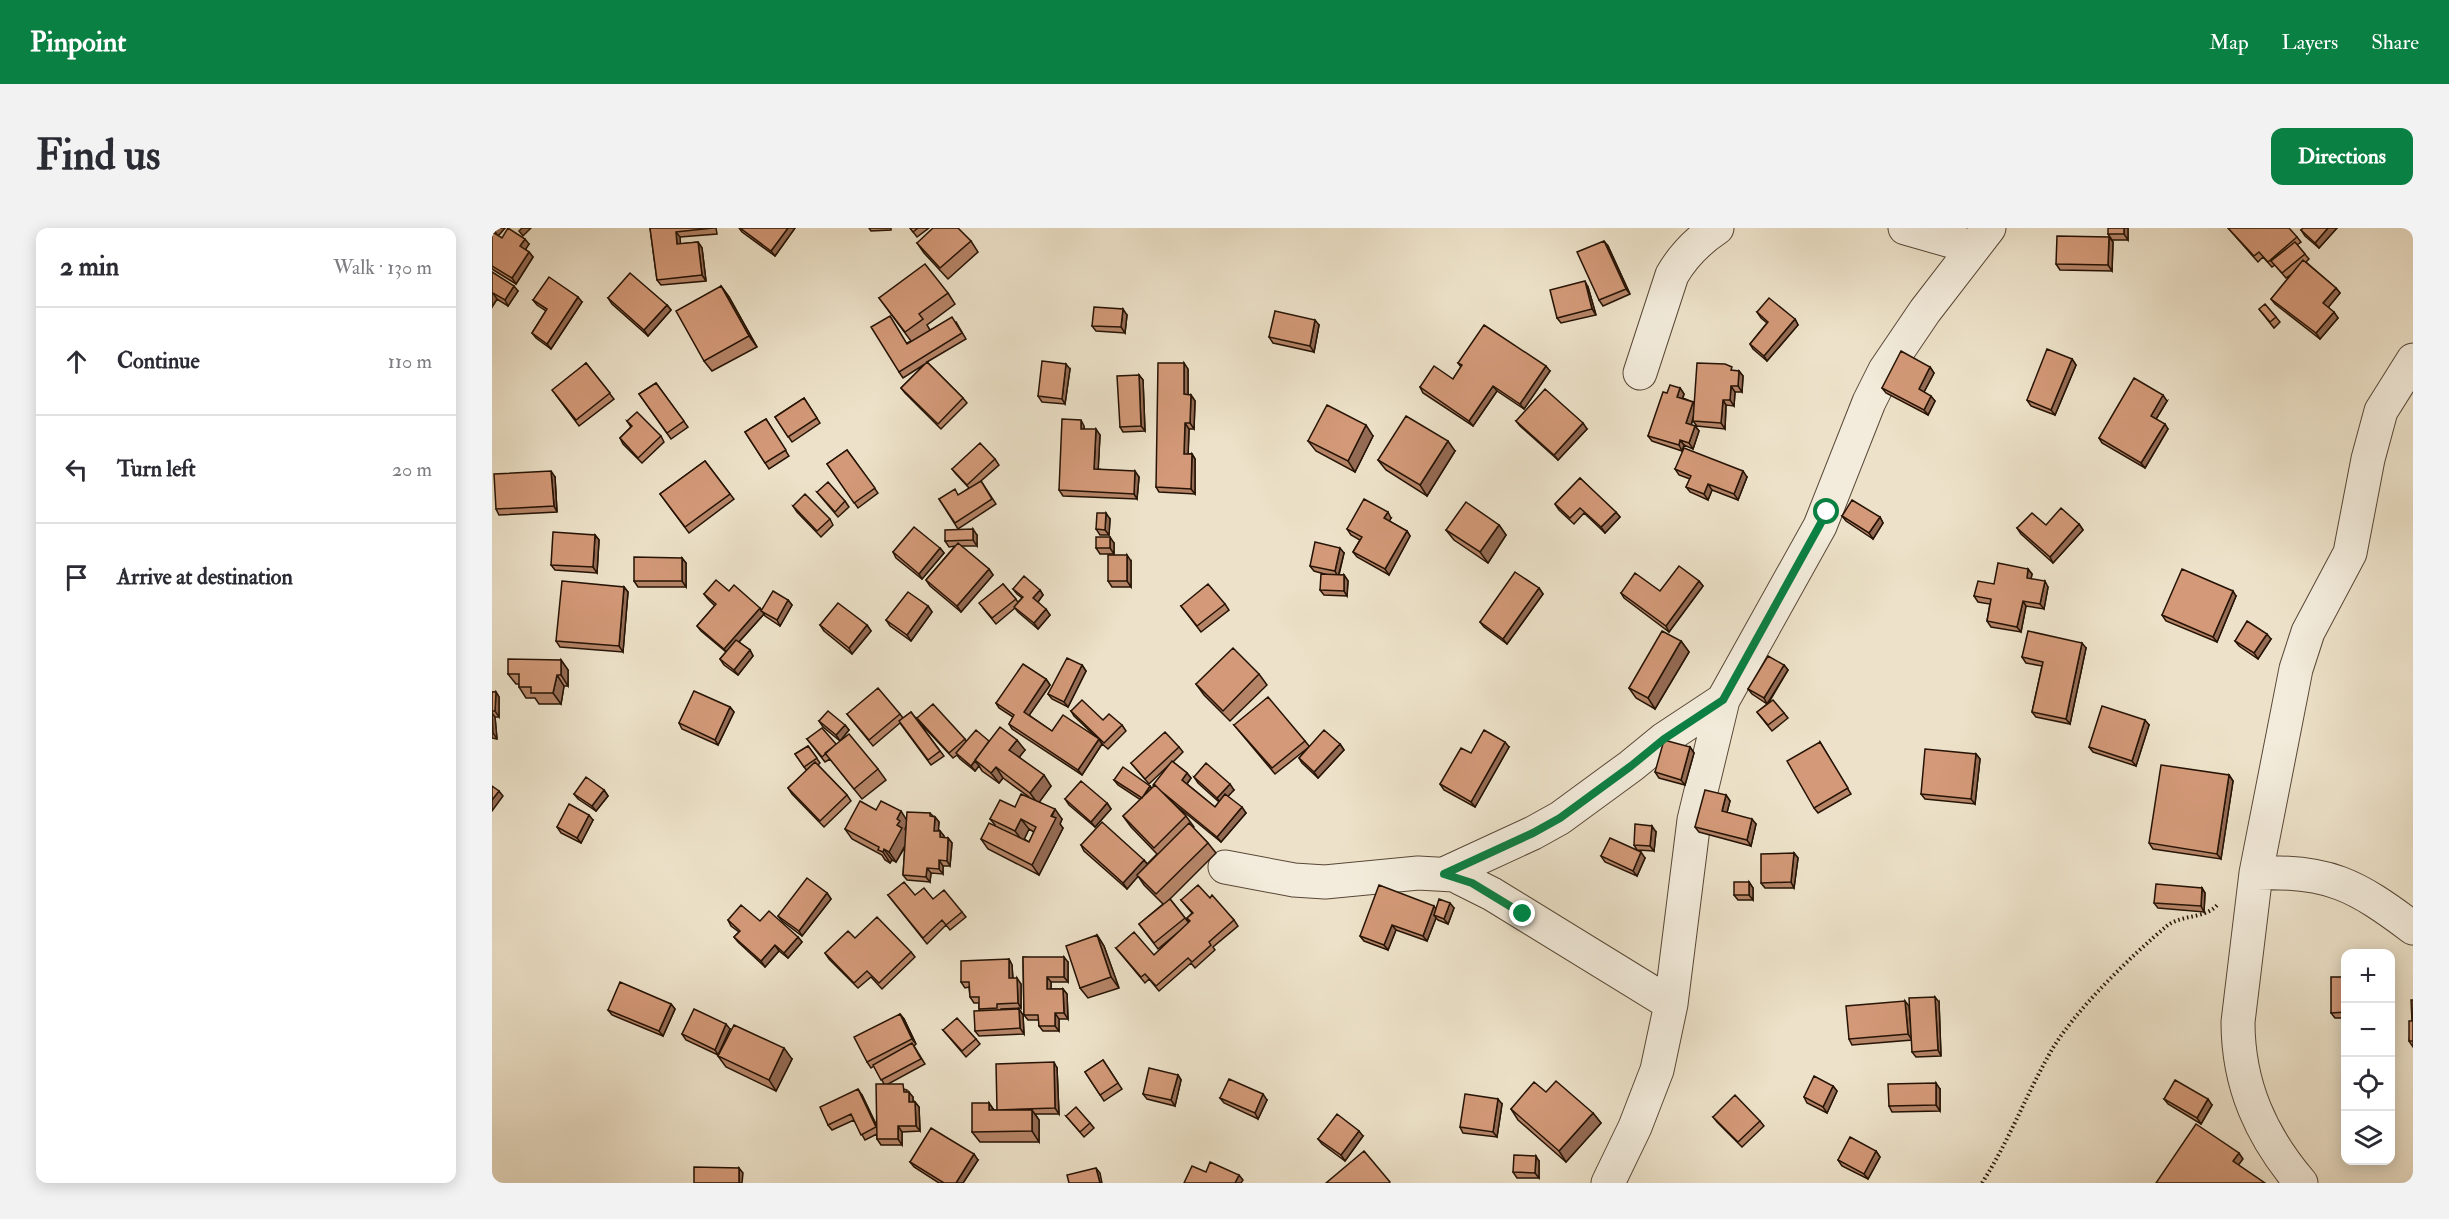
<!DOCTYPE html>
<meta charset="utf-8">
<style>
:root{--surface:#fff;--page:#f2f2f3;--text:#2b2b33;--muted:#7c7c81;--line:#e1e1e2;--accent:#0b8043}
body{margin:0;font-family:"IM FELL Double Pica",serif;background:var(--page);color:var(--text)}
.controls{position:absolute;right:18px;bottom:18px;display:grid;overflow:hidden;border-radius:12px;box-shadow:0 3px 15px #0003}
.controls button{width:54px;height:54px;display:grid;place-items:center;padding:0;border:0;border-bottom:2px solid var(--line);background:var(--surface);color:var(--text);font:30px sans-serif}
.stop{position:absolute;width:18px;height:18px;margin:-14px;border:4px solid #0b8043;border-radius:50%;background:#fff}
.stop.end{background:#0b8043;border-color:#fff;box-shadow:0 2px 6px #0008}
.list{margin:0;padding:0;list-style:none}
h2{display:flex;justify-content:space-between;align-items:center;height:78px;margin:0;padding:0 24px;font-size:26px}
h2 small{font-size:20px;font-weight:400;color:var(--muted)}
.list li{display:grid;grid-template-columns:39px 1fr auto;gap:18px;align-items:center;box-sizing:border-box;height:108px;padding:0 24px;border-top:2px solid var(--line)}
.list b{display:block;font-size:22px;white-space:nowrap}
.list em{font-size:20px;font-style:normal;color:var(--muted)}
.icon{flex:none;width:33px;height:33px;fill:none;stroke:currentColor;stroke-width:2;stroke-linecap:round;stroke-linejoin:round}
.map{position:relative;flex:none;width:1921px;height:955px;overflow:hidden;border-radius:12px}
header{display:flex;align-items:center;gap:36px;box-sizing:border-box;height:84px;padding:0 30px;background:var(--accent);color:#fff}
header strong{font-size:28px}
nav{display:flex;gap:33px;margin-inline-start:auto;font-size:21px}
.intro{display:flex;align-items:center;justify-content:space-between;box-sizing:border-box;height:144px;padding:0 36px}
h1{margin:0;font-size:42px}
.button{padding:15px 27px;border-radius:12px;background:var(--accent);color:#fff;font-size:21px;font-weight:700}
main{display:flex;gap:36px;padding:0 36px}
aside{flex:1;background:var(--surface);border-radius:12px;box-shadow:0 3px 15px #0003}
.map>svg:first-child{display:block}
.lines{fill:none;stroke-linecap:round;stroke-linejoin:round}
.street-casing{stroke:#584736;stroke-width:35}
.path{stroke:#261305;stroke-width:4;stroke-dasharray:1.5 3;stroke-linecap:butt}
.street{stroke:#f3ecdc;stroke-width:33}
.wall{fill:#b58467;stroke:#261305;stroke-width:1.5;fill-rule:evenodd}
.shaded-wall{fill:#946b54;stroke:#261305;stroke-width:1.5}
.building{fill:#d39978;stroke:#261305;stroke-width:1.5}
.route{stroke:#0b8043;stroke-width:8}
</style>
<header>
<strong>Pinpoint</strong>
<nav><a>Map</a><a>Layers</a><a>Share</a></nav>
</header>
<div class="intro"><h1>Find us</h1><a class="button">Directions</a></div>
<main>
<aside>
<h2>2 min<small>Walk · 130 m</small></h2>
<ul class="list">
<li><svg class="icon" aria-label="ahead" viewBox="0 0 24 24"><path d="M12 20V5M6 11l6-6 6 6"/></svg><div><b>Continue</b></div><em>110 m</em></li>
<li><svg class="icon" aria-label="left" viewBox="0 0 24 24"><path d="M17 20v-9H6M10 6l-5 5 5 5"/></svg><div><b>Turn left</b></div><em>20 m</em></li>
<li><svg class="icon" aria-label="arrive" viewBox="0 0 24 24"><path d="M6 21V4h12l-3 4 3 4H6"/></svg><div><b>Arrive at destination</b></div></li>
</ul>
</aside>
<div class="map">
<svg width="1921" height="955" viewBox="0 0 1921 955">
<rect width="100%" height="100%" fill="#ede2c9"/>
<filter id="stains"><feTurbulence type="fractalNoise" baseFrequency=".00333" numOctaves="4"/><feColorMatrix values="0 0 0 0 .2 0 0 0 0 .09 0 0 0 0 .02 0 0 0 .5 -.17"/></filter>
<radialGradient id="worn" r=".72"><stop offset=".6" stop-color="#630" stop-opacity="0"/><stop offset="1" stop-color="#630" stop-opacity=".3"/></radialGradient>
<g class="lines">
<!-- street casing -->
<g class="street-casing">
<path id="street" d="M1413 0 1480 19
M1148 145 1180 47C1191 28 1207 12 1225 0
M733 639 802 652 833 654 926 645 962 647 1000 666 1179 776
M1764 645C1836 642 1864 657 1921 700
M952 646 1041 605 1068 590 1139 538 1172 511 1231 472
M1116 955 1143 899 1165 842 1179 776 1202 592 1231 472 1328 298 1377 174 1393 142 1433 83 1497 0
M1809 955C1769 908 1746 857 1746 794L1764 645 1804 441 1816 404 1858 325 1876 231 1889 183 1921 132"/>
</g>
<!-- path -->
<path class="path" d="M1490 955C1517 913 1534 867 1558 825 1581 784 1640 727 1676 697 1692 686 1714 691 1726 676"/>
<!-- street -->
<use href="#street" class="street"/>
</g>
<!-- wall -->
<path class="wall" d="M0 0H13L6 8 10 10 37 16 33 21 37 24 41 29 24 56 0 41V4L5 7 0 3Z
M158 0H224L225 6 188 9V16L206 14 210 20 214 53 169 57 165 52Z
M247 0H303L283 28 250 4Z
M377 0H399V2L379 3Z
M418 0H437L425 9Z
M1636 0V12H1620L1616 6Z
M1736 0 1805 9 1809 14 1805 17 1817 31 1814 34 1844 60 1848 65 1836 79 1846 90 1828 111 1783 76 1779 71 1800 46 1794 50 1783 37 1780 39 1771 29 1766 34Z
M1845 0 1827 20 1813 8 1809 2Z
M1617 9 1621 14 1620 43 1568 42 1564 36Z
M479 13 486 24 456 51 432 25 425 15Z
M1116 18 1138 66 1111 78 1107 72Z
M0 44 26 63 16 78 5 71 0 79Z
M229 58 237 69 265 119 220 143 212 133Z
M1096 59 1104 87 1069 95 1065 90Z
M456 65 463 76 435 97 438 102 464 94 474 111 435 134 471 170 475 175 449 201 413 165 409 160 433 136 411 150 407 144 415 115 419 113 387 70Z
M116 70 175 77 179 82 156 108 120 76Z
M41 72 90 74 59 121 44 110 40 105 54 83 45 77Z
M1767 81 1784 89 1788 94 1782 100Z
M1265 84 1303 91 1306 97 1275 133 1261 121 1258 116 1275 95 1269 90Z
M635 87 633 105 604 103 600 98Z
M827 97 822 124 781 115 777 109Z
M1580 131 1584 137 1563 187 1539 178 1535 172Z
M94 135 122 171 87 198 64 167Z
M966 135 1058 143 1032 181 1005 163 981 198 931 165 928 159 961 151 969 139Z
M1438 139 1442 145 1432 164 1443 173 1436 187 1394 165 1390 160Z
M578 141 573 176 550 174 546 168Z
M696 141V167H699L703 173 702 201H697L696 226H700L703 231V266L667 264 664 259Z
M1242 143H1247L1251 148 1250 164H1243L1242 178 1234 177 1233 201 1205 198 1201 193 1202 189 1199 197 1203 198 1207 203 1201 221 1192 217 1190 223 1160 213 1156 208 1175 165 1188 160 1192 166 1191 170 1201 174 1202 176Z
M647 147 651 152 653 203 631 204 628 199Z
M164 155 196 199 179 211 147 166Z
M312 170 328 195 300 214 283 189Z
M1675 173 1664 191 1676 201 1653 240 1610 215 1607 210Z
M274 191 297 228 277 241 253 204Z
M135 193 169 208 172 214 150 235 131 216 128 210 139 199Z
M1024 193 1095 201 1066 232 1028 198Z
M592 198V201L608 207 606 241 647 249 645 271 571 268 567 262Z
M881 208 863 244 824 223 816 213Z
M355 222 386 265 366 280 335 236Z
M963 223 935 268 894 242 886 232Z
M503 231 507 237 489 253 504 276 466 301 447 271 467 267 477 260 464 246 460 241Z
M213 233 242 271 197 305 168 266Z
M1183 241 1255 249 1246 272 1220 262 1216 272 1198 264 1194 259 1198 251 1187 247Z
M63 249 65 284 7 287 4 281Z
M1088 250 1128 289 1113 305 1092 285 1082 296 1067 282 1063 276Z
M325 264 353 273 357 279 346 289Z
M301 278 338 291 341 297 329 309 305 284Z
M1350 288 1388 289 1391 295 1381 311 1354 293Z
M899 290 897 293 915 303 918 308 897 347 865 329 861 324 868 312 859 307 855 301Z
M618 291 617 307H608L604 301Z
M1587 296 1591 302 1561 335 1529 306 1525 300Z
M1007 297 1014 307 996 335 962 312 954 302Z
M103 307 107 312 105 345 63 342 59 337Z
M485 307V318H469L497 341 501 347 469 384 438 358 434 352 463 318 457 319 453 313Z
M622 315V326H608L604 320Z
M448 320 452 325 430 351 404 330 401 324Z
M852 325 847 347H852L856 353 855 368 832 367 828 362 836 347 822 343 818 338Z
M190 330 194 335V359H146L142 353Z
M639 333V359H620L616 353Z
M1536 341 1540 346 1539 351 1556 359 1552 381 1534 378 1529 404 1499 399 1495 393 1498 376 1486 374 1482 368 1502 356Z
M1207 353 1211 358 1177 404 1132 370 1129 365 1168 363Z
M511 356 526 374 530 370 525 366 521 361 548 362 551 367 546 374 558 387 546 401 526 384 523 380 504 396 491 380Z
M132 359 136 364 131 424 68 419 64 413Z
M1047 360 1051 366 1015 416 992 399 988 394Z
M237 363 270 382 296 372 300 377 288 398 273 388 272 386 247 414 258 422 261 428 246 447 232 437 228 431 234 424 209 403 205 398 223 378 216 371 212 366Z
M1744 368 1725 414 1674 393 1670 387Z
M733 376 737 382 709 404 689 378Z
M436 378 440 384 419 413 398 398 394 392Z
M328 397H375L379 403 360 426 332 403Z
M1779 411 1766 431 1747 418 1743 413Z
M1189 413 1197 424 1163 481 1144 470 1137 460Z
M1594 420 1578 496 1544 489 1540 484 1550 438 1534 435 1530 429Z
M69 432 76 442V458H72L69 476H47L43 470H34L27 459V456H24L16 446Z
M590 437 594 443 576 479 560 471 556 466Z
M1292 437 1296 442 1276 476 1292 485 1296 490 1280 503 1265 484 1275 476 1260 466 1256 461Z
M767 446 775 457 738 493 712 467 704 456Z
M554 451 558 457 537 487 560 503 603 508 582 488 579 483 630 497 634 503 616 521 609 515 610 516 590 547 520 501 517 496 521 489 507 480 504 475Z
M0 464H4L7 469V489H3L5 511 0 510Z
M238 479 242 484 226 517 190 501 187 495Z
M419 484 452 528 439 537 408 495 381 518 355 486H408L411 490Z
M425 490 473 511 474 513H497L533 522 527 529 559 558 547 574 570 591 568 596 571 600 547 647 496 621 489 611 503 597 498 591 523 579 537 569 511 550 507 555 490 543 487 538 483 543 468 531 465 527 461 530 429 496ZM537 601 542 604 537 614 532 611Z
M327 493 353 497 357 502 348 513 331 499Z
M742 497 813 513 817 518 848 516 852 522 826 550 810 535 807 530 817 519 783 546Z
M1657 497 1644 538 1601 524 1597 519Z
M315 511 344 516 386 541 394 552 370 571 338 531 333 534Z
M1328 514 1359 566 1326 585 1322 580Z
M316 518 328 535 326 537 355 567 359 573 332 599 300 566 296 560 315 543 303 526Z
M687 519 691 524 681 534 695 545 699 550 695 556 723 579 727 574 706 555 702 549 742 562 735 568 754 585 729 614 681 575 694 588 702 599 701 600 716 615 724 625 678 671 697 695 698 694 695 690 700 685 689 672 718 670 742 692 746 698 721 719 723 722 703 740 699 735 667 763 657 751 653 755 624 720 662 727 690 701 666 721 647 696 671 676 652 657 646 648 635 661 592 623 589 617 652 632 655 636 665 626 639 599 631 588 649 572 626 557 622 552 658 558 660 561 677 537 657 556 639 535Z
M1017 519 983 579 952 562 948 556 979 525Z
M1198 519 1202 525 1193 557 1167 550 1163 544Z
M1484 526 1488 531 1483 576 1433 571 1429 566Z
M1737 547 1741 553 1729 631 1661 621 1657 615Z
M112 562 116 568 104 583 86 571 82 566Z
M1234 567 1238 573 1235 584 1264 596 1259 618 1207 604 1203 599Z
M573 571 615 575 619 581 603 599 577 577Z
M384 582 415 592 438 585 441 588 443 589 447 594 446 603H448L452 608V610H456L460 615 458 638H451V646L439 645 438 654 415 652 411 647 413 619 404 634 400 632 398 635 393 632 390 627 360 611 353 601Z
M101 592 89 615 69 605 65 599Z
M1164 604 1162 623 1145 622 1142 617Z
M1302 625 1306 630 1302 660H1273L1269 655Z
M1109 628 1153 630 1145 648 1113 634Z
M1257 654 1261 660V672H1246L1242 667Z
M1710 660 1713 665 1712 684 1666 680 1662 675Z
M335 665 339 671 310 708 290 693 286 688Z
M396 667H423L441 671 470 684 474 689 458 702 454 697 435 716Z
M962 680 956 696 946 692 944 690 935 713 904 702 896 722 872 713 868 708 944 681Z
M236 692 268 693 306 709 310 714 296 730 287 723 273 739 246 714 242 709 247 704 239 698Z
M605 707 612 718 627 760 596 770 588 760Z
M363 710 419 724 423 729 390 761 379 749 366 760 337 731 333 725Z
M531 729 576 734V754H559V761H571L575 766 576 791H567V803H551L547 798V792H536L532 787Z
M517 731 520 737 521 750 529 756V780L509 781V782L527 781 531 787 532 806 487 808 483 803 489 783 487 781V775H482L478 769 477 759 473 760 469 754Z
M1854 749V790H1843L1839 785Z
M1921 772V819L1917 813 1920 793Z
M1447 774 1449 828 1424 829 1420 824Z
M179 776 183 781 171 808 120 787 116 782Z
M1417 778 1420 812 1360 817 1357 811Z
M408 786 412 791 424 816 422 818 433 836 396 856 415 862V864L421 869V874H423L427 879 428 903 410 904V917H389L385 911V906L373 912 362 892 340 902 336 897 370 867 385 898 392 856 382 838 379 840 375 834Z
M238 801 226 827 194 812 190 806Z
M451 802 484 811 488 816 474 829Z
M226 828 300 831 284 863 234 839Z
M611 832 630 861 612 873 593 844Z
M565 840 567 886H543L547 892V914H488L480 904 497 875 502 882H506Z
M686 847 689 852 683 878 655 871 651 866Z
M1341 858 1345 863 1335 885 1315 875 1312 869Z
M1448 861V883L1400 884 1397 878Z
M1054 864 1101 885 1109 895 1074 934 1026 892 1019 881Z
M728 870 775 872 766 891 732 875Z
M1672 871 1720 877 1709 896 1676 876Z
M1010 876 1005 909 971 905 968 899Z
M574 888 598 895 602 900 592 909Z
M1221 889 1268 893 1272 898 1250 919 1225 894Z
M871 908 853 933 830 916 826 911Z
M1384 923 1388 929 1376 951 1350 938 1346 932Z
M486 932 471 955H447L422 939 418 934Z
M1047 933V950H1025L1021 944Z"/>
<!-- shaded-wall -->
<path class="shaded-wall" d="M4 0H13L6 8 2 2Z
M30 0H39L31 8 27 3Z
M296 0H303L283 28 279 23Z
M1632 0H1636V12L1632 6Z
M1836 0H1845L1827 20 1823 15Z
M184 4 188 9 189 22 185 16Z
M1617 9 1621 14 1620 43 1616 37Z
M33 11 37 16 32 24 28 18Z
M1112 13 1116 18 1138 66 1134 61Z
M206 14 210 20 214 53 210 47Z
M37 24 41 29 24 56 20 50Z
M1093 53 1096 59 1104 87 1100 81Z
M22 58 26 63 16 78 13 72Z
M229 58 237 69 265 119 257 108Z
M1844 60 1848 65 1835 81 1831 75Z
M1 65 5 71 0 79V67Z
M86 69 90 74 59 121 55 116Z
M175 77 179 82 156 108 152 102Z
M631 81 635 87 633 105 629 99Z
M1842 84 1846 90 1828 111 1824 105Z
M1303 91 1306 97 1275 133 1272 128Z
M823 92 827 97 822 124 818 118Z
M1580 131 1584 137 1563 187 1559 182Z
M692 135 696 141V172L692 166Z
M574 136 578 141 573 176 570 171Z
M1054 138 1058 143 1032 181 1028 176Z
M1438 139 1442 145 1431 166 1427 161Z
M1247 143 1251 148 1250 164 1246 158Z
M647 147 651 152 653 203 649 198Z
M1001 158 1005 163 981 198 977 193Z
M1239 158 1243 164 1242 178 1238 172Z
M1188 160 1192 166 1189 174 1185 169Z
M699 167 703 173 702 201 698 195Z
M1671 167 1675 173 1663 193 1659 188Z
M1439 168 1443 173 1436 187 1432 182Z
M1231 172 1234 177 1233 201 1229 195Z
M1201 174 1204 179 1198 201 1194 195Z
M589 192 592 198V206L589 201Z
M693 195 697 201 696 231 692 226Z
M1091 195 1095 201 1066 232 1062 227Z
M1673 196 1676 201 1653 240 1649 235Z
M874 197 881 208 863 244 856 233Z
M1203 198 1207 203 1201 221 1197 215Z
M604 201 608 207 606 246 602 241Z
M1188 212 1192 217 1190 223 1187 217Z
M956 213 963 223 935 268 928 257Z
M700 226 703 231V266L699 261Z
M59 243 63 249 65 284 62 278Z
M643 243 647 249 645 271 642 266Z
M1251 243 1255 249 1246 272 1242 266Z
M1216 256 1220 262 1216 272 1212 266Z
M896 284 899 290 896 296 892 290Z
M1124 284 1128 289 1113 305 1109 299Z
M614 285 618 291 617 307 613 302Z
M1388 289 1391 295 1381 311 1377 305Z
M1587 296 1591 302 1561 335 1558 329Z
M1007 297 1014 307 996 335 988 324Z
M481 301 485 307V318L481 312Z
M915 303 918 308 897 347 893 341Z
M103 307 107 312 105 345 101 339Z
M618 309 622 315V326L618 320Z
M448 320 452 325 430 351 427 346Z
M848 320 852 325 846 349 843 343Z
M635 327 639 333V359L635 353Z
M190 330 194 335V359L190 353Z
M497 341 501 347 469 384 465 378Z
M1536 341 1540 346 1538 356 1535 350Z
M852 347 856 353 855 368 852 363Z
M1207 353 1211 358 1177 404 1174 398Z
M1553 353 1556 359 1552 381 1548 376Z
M132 359 136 364 131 424 127 418Z
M1047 360 1051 366 1015 416 1011 411Z
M548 362 551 367 545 375 541 370Z
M1741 363 1744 368 1725 414 1721 409Z
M296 372 300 377 288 398 285 392Z
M1531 373 1534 378 1529 404 1525 399Z
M436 378 440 384 419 413 415 407Z
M268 380 272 386 236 426 232 421Z
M554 381 558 387 546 401 542 395Z
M375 397 379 403 360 426 357 420Z
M1775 406 1779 411 1766 431 1762 425Z
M1189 413 1197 424 1163 481 1156 470Z
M1590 415 1594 420 1578 496 1574 491Z
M258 422 261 428 246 447 242 442Z
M69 432 76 442V458L69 447Z
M590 437 594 443 576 479 572 474Z
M1292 437 1296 442 1275 476 1272 470Z
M65 447 72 458 69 476 61 465Z
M554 451 558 457 536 489 532 484Z
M4 464 7 469V489L3 483Z
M238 479 242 484 226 517 223 512Z
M0 485 3 489 5 511 1 505Z
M1653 492 1657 497 1644 538 1640 533Z
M353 497 357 502 348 513 344 507Z
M607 511 610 516 590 547 586 542Z
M525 512 533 522 525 532 517 522Z
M1013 514 1017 519 983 579 979 574Z
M848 516 852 522 826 550 822 544Z
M1198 519 1202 525 1193 557 1189 552Z
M1484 526 1488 531 1483 576 1479 571Z
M483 533 487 538 483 543 479 538Z
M504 539 511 550 507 555 499 545Z
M695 545 699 550 694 557 690 552Z
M552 547 559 558 546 576 538 565Z
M1737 547 1741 553 1729 631 1725 626Z
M738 556 742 562 729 576 725 570Z
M658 558 662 563 650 570Z
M112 562 116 568 104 583 100 578Z
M7 563 11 568 0 583V572Z
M1234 567 1238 573 1234 588 1230 583Z
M615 575 619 581 603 599 599 594Z
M750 579 754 585 729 614 725 609Z
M563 581 570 591 568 596 571 600 547 647 540 637Z
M409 583 416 594 413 601 417 610 404 634 397 624 405 597V591Z
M97 587 101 592 89 615 85 610Z
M443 589 447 594 446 608 442 603Z
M529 591 537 601 531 614 523 603Z
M1260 591 1264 596 1259 618 1255 612Z
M1160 598 1164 604 1162 623 1158 618Z
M448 603 452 608V615L448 609Z
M456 610 460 615 458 638 455 633Z
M392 621 400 632 398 635 391 624Z
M1149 624 1153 630 1145 648 1141 643Z
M1302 625 1306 630 1302 660 1299 654Z
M447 632 451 638V646L447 641Z
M652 632 656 637 635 661 631 655Z
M435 640 439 645 438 654 434 649Z
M1257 654 1261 660V672L1257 667Z
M1710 660 1713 665 1712 684 1709 678Z
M335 665 339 671 310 708 307 703Z
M958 675 962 680 956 696 952 691Z
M942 678 946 684 942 687 944 690 935 713 931 708Z
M900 697 904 702 896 722 892 717Z
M605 707 612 718 627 760 619 749Z
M306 709 310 714 296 730 292 725Z
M283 717 287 723 273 739 269 733Z
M572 729 576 734V754L572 749Z
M517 731 520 737 521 756 517 750Z
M555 749 559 754V766L555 761Z
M525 750 529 756V780L526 775Z
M571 761 575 766 576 791 572 785Z
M1443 769 1447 774 1449 828 1446 822Z
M1413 773 1417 778 1420 812 1416 806Z
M179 776 183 781 171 808 167 803Z
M527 781 531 787 532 806 528 800Z
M563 785 567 791V803L563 798Z
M408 786 412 791 424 816 420 811Z
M234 796 238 801 226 827 223 822Z
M292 820 300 831 284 863 277 852Z
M562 834 565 840 567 886 563 880Z
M686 847 689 852 683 878 679 872Z
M1444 855 1448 861V883L1444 877Z
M1341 858 1345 863 1335 885 1331 879Z
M366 861 370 867 388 905 384 899Z
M417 864 421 869V879L417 874Z
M771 866 775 872 766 891 763 885Z
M1006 871 1010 876 1005 909 1001 904Z
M1716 871 1720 877 1709 896 1705 890Z
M423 874 427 879 428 903 424 898Z
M497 875 504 886 497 882Z
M540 882 547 892V914L540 903Z
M1101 885 1109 895 1074 934 1067 923Z
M406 898 410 904V917L406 911Z
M867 903 871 908 853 933 849 927Z
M1384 923 1388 929 1376 951 1372 946Z
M1747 925 1751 931 1745 939 1741 933Z
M482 926 486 932 471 955H464Z
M1044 928 1047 933V950L1043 945Z
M247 940 251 945 250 955H247Z
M604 940 608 945 610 955H608Z
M747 947 751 952 749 955H743Z"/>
<!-- building -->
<path class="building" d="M16 0 33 11 28 18 37 24 20 50 0 38V4L10 10Z
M158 0H221L184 4 185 16 206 14 210 47 165 52Z
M248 0H296L279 23Z
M418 0H426L421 4Z
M441 0H466L479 13 448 40 425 15Z
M1616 0H1632V6H1616Z
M1736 0H1797L1805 9 1776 34 1767 24 1762 28Z
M1811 0H1836L1823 15 1809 2Z
M1565 8 1617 9 1616 37 1564 36Z
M1112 13 1134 61 1107 72 1085 24Z
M1803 14 1813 26 1790 45 1779 33Z
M1811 32 1844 60 1831 75 1842 84 1824 105 1779 71Z
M433 36 456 65 427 86 431 91 413 104 387 70Z
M0 44 22 58 13 72 1 65 0 67Z
M138 45 175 77 152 102 116 70Z
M57 49 86 69 55 116 40 105 55 81 41 72Z
M1093 53 1100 81 1065 90 1058 62Z
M229 58 257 108 212 133 184 83Z
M1277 70 1303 91 1272 128 1258 116 1276 94 1265 84Z
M1773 76 1784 89 1778 94 1767 81Z
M602 79 631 81 629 99 600 98Z
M783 83 823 92 818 118 777 109Z
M398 88 415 116 460 89 470 105 407 144 379 99Z
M992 97 1054 138 1028 176 1001 158 977 193 928 159 942 138 961 151 970 137 966 135Z
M1555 121 1580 131 1559 182 1535 172Z
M1409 123 1438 139 1427 161 1439 168 1432 182 1390 160Z
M550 133 574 136 570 171 546 168Z
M435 134 471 170 446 196 409 160Z
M94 135 118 165 84 192 60 162Z
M666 135H692V166L699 167 698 195H693L692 226H700L699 261 664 259Z
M1205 135 1233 136 1240 139 1239 142 1247 143 1246 158H1239L1238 172H1231L1229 195 1201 193Z
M647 147 649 198 628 199 625 148Z
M1642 150 1671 167 1659 188 1673 196 1649 235 1607 210Z
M164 155 192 193 175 205 147 166Z
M1178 157 1188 160 1185 169 1201 174 1194 195 1203 198 1197 215 1188 212 1187 217 1156 208 1171 164 1175 165Z
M1053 161 1091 195 1062 227 1024 193Z
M312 170 325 190 296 209 283 189Z
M835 177 874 197 856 233 816 213Z
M145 184 169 208 146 230 128 210 140 198 135 193Z
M914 188 956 213 928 257 886 232Z
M274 191 294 222 273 235 253 204Z
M570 191 589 192V201H604L602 241 643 243 642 266 567 262Z
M488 215 503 231 475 257 460 241Z
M1192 220 1251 243 1242 266 1216 256 1212 266 1194 259 1199 248 1183 241Z
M355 222 383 260 362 275 335 236Z
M213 233 238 266 193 299 168 266Z
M59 243 62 278 4 281 2 246Z
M1088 250 1124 284 1109 299 1088 280 1078 290 1063 276Z
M489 253 500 271 463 295 447 271 463 261 466 267Z
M336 254 353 273 343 284 325 264Z
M313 266 338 291 325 303 301 278Z
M872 271 896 284 892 290 915 303 893 341 861 324 870 309 855 301Z
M1360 272 1388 289 1377 305 1350 288Z
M974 274 1007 297 988 324 954 302Z
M1569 280 1587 296 1558 329 1525 300 1540 285 1554 297Z
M605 285H614L613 302 604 301Z
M422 299 448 320 427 346 401 324Z
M481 301V312L453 313V302Z
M61 304 103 307 101 339 59 337Z
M604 309H618V320H604Z
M823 314 848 320 843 343 818 338Z
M466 315 497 341 465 378 434 352Z
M616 327H635V353H616Z
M142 329 190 330V353H142Z
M1506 335 1536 341 1535 350 1553 353 1548 376 1531 373 1525 399 1495 393 1499 371 1482 368 1486 353 1502 356Z
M1187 338 1207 353 1174 398 1129 365 1143 345 1168 363Z
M1690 341 1741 363 1721 409 1670 387Z
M1023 344 1047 360 1011 411 988 394Z
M829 346 852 347V363L828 362Z
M532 348 548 362 541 370 554 381 542 395 522 379 531 369 521 361Z
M224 352 237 363 242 357 268 380 232 421 205 398 224 376 212 366Z
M70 353 132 359 127 418 64 413Z
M511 356 524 371 500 390 487 375Z
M716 356 733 376 705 398 689 378Z
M281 363 296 372 285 392 269 383Z
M416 364 436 378 415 407 394 392Z
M346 375 375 397 357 420 328 397Z
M1755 393 1775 406 1762 425 1743 413Z
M1170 403 1189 413 1156 470 1137 460Z
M1536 403 1590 415 1574 491 1540 484 1551 434 1530 429Z
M244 412 258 422 242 442 228 431Z
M741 420 767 446 731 483 704 456Z
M1276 428 1292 437 1272 470 1256 461Z
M575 430 590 437 572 474 556 466Z
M16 431 69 432V447H65L61 465H39V459H27V446H16Z
M531 436 554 451 532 484 560 503 571 487 607 511 586 542 517 496 522 487 504 475Z
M386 460 408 486 377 512 355 486Z
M202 463 238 479 223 512 187 495Z
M0 464H4L3 483H0Z
M776 469 813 513 780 540 742 497Z
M590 472 611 492 617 486 630 497 612 515 579 483Z
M1281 472 1292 485 1276 497 1265 484Z
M441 476 473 511 457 525 425 490Z
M1610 478 1653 492 1640 533 1597 519Z
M336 483 353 497 344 507 327 493Z
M419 484 448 523 436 532 407 493Z
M508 499 525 512 517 522 552 547 538 565 504 539 499 545 483 532Z
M330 500 344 516 330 529 315 511Z
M484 502 497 513 479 538 464 525Z
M832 502 848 516 822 544 807 530Z
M992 502 1013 514 979 574 948 556 969 520 979 525Z
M673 504 687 519 653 551 639 535Z
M357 506 386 541 362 561 333 525Z
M1172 512 1198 519 1189 552 1163 544Z
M1328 514 1356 560 1322 580 1295 533Z
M316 518 325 530 312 539 303 526Z
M1433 521 1484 526 1479 571 1429 566Z
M680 533 695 545 690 552 723 579 733 566 750 579 725 609 669 563 663 557V558L661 557Z
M323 534 355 567 328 593 296 560Z
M714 535 738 556 725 570 702 549Z
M1669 537 1737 547 1725 626 1657 615Z
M631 539 658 558 650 570 622 552Z
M94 549 112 562 100 578 82 566Z
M589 553 615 575 599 594 573 571Z
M663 557 694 588 662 620 631 588Z
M0 558 7 563 0 572Z
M1213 562 1234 567 1230 583 1260 591 1255 612 1203 599Z
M529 566 563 581 559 588 564 590 540 637 489 611 497 595 537 614 544 599 529 591 523 603 498 591 508 572 523 579Z
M368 573 384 582 389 573 409 583 405 591 408 593 405 597 410 600 397 624 392 621 391 624 386 622 387 619 353 601Z
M77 576 97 587 85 610 65 599Z
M415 584 438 585V588L443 589 442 603H448V609L456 610 455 633 447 632V641L435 640 434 649 411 647Z
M610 594 652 632 631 655 589 617Z
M697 595 716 615 664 666 645 647Z
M1143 596 1160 598 1158 618 1142 617Z
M1118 610 1149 624 1141 643 1109 628Z
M1302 625 1299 654 1269 655V626Z
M315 650 335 665 307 703 286 688Z
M412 654 423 667 432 660 441 671 452 662 470 684 454 697 450 692 431 710 396 667Z
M1242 654H1257V667H1242Z
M1664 656 1710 660 1709 678 1662 675Z
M706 657 718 670 720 667 742 692 717 714 719 717 700 734 696 730 664 758 653 746 649 749 624 720 642 704 662 727 698 693 695 690 701 685 689 672Z
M887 657 942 678 931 708 900 697 892 717 868 708Z
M678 671 693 690 662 715 647 696Z
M947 671 958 675 952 691 942 687Z
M249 677 268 693 277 683 306 709 292 725 283 717 269 733 242 709 248 703 236 692Z
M385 689 419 724 387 755 375 743 362 755 333 725 356 703 363 710Z
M605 707 619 749 588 760 574 718Z
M531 729H572V749H555V761H571L572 785H563V798H547L546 787H532Z
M517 731V750H525L526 775 505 776V780L487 781V769H478L477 754H469V733Z
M1839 749H1854V784L1839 785Z
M128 754 179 776 167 803 116 782Z
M1443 769 1446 822 1420 824 1417 770Z
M1919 772H1921V793H1920Z
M1413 773 1416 806 1357 811 1354 778Z
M202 781 234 796 223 822 190 806Z
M527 781 528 800 483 803 482 783Z
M408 786 420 811 375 834 362 809Z
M465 790 484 811 470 823 451 802Z
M1917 793H1921V813H1917Z
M242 797 292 820 277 852 226 828Z
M420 815 429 831 389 852 381 837Z
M611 832 626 855 608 867 593 844Z
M562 834 563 880 505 882 504 836Z
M657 840 686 847 679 872 651 866Z
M1322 848 1341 858 1331 879 1312 869Z
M737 851 771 866 763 885 728 870Z
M1683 852 1716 871 1705 890 1672 871Z
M1064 853 1101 885 1067 923 1019 881 1042 854 1054 864Z
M1444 855V877L1397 878 1396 856Z
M384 856H411L412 864H417V874H423L424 898H406V911H385Z
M366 861 384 899 369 907 359 886 336 897 328 879Z
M973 866 1006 871 1001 904 968 899Z
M1243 867 1268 893 1246 914 1221 889Z
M480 875H497V882H540V903L480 904Z
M584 879 598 895 588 904 574 888Z
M845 886 867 903 849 927 826 911Z
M1704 896 1747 925 1741 933 1773 955H1664Z
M439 900 482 926 464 955H452L418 934Z
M1358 909 1384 923 1372 946 1346 932Z
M872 923 898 954 897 955H834Z
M1022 927 1044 928 1043 945 1021 944Z
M718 934 747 947 743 955H692L700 938 714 944Z
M202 939 247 940V955H202Z
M604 940 608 955H577L575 947Z"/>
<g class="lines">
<!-- route -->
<path class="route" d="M1031 686 980 655 952 646 1041 605 1068 590 1139 538 1172 511 1231 472 1335 284"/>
</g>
<rect width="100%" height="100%" filter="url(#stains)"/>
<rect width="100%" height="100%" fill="url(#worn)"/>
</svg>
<div class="controls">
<button>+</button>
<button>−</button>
<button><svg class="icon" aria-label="locate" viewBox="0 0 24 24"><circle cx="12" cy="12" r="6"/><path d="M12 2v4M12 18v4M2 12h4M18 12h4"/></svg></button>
<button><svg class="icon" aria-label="layers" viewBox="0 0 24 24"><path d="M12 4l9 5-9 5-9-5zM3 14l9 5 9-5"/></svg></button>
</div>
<div class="stop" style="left:1335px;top:284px"></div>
<div class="stop end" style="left:1031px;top:686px"></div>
</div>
</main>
